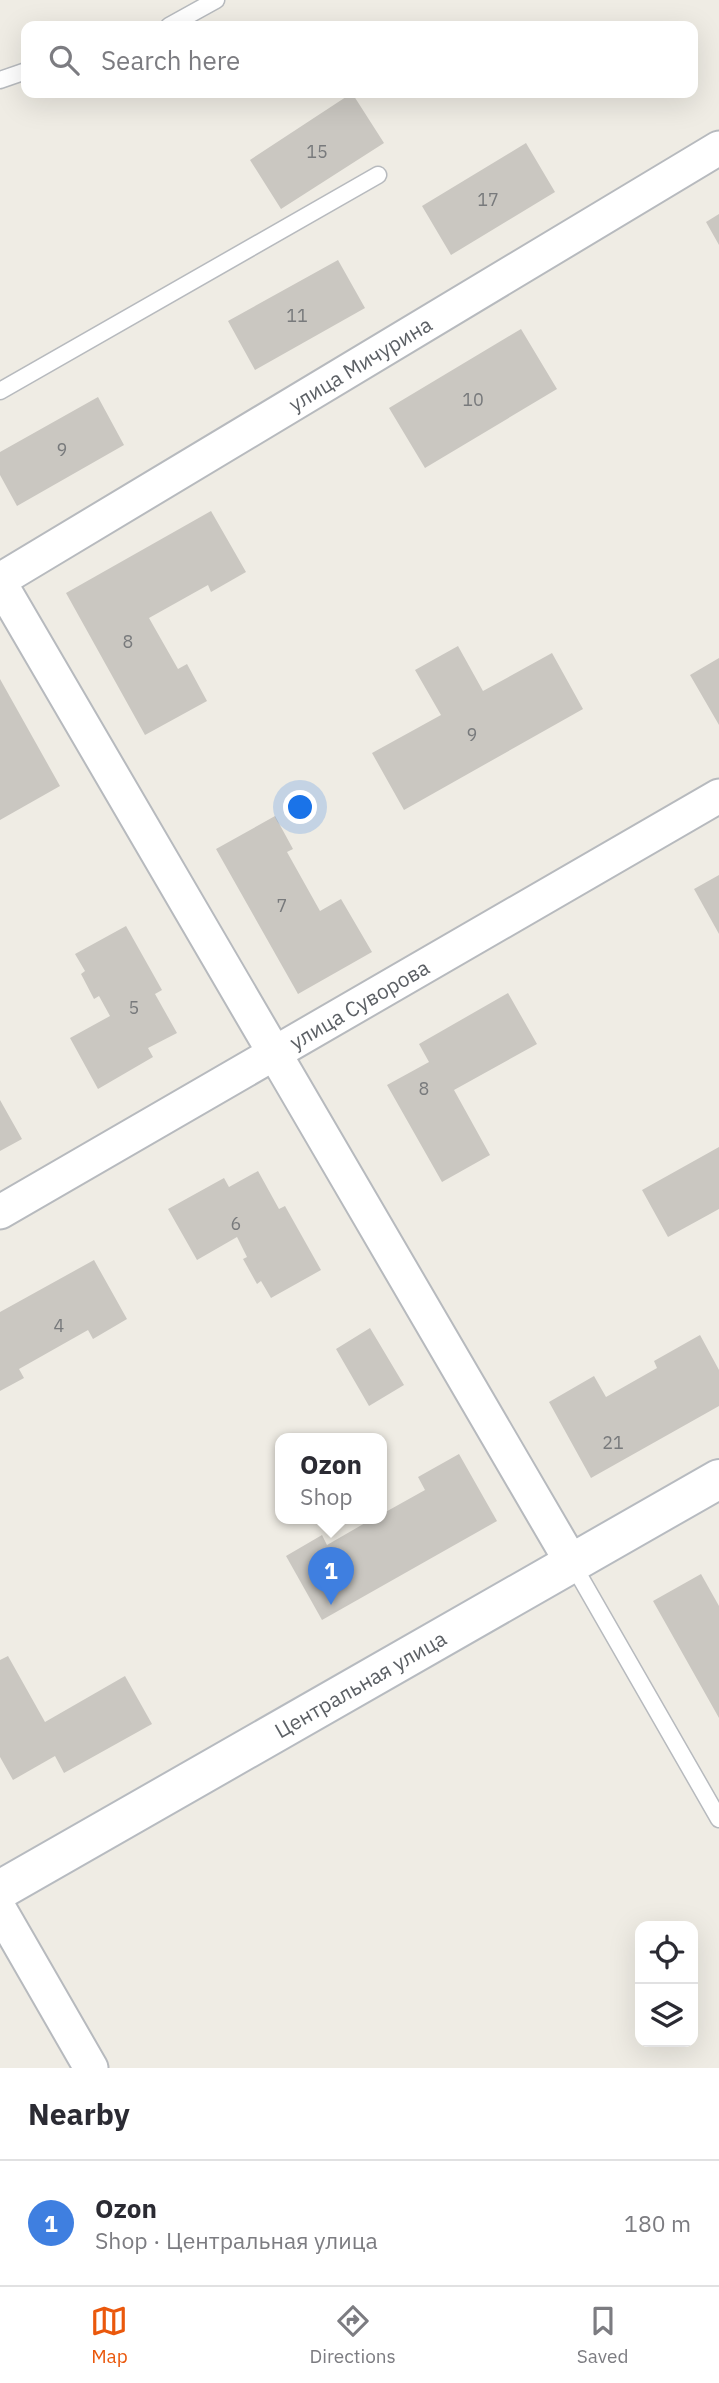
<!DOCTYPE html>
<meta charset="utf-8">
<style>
:root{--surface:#fff;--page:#f7f7f7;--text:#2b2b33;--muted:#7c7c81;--line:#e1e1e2;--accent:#ea580c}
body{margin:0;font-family:"IBM Plex Sans",sans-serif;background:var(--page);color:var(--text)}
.controls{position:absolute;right:21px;bottom:21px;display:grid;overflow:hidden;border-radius:14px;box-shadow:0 7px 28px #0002}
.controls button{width:63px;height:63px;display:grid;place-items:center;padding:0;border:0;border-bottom:2px solid var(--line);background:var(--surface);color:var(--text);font:35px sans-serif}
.you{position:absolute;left:301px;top:808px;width:24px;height:24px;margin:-18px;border:5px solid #fff;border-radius:50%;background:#1a73e8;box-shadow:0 0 0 10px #1a73e833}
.badge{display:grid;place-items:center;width:46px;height:46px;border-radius:50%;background:var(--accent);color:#fff;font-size:23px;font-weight:700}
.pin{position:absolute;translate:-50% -58px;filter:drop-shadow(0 2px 4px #0008)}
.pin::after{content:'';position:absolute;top:37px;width:24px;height:21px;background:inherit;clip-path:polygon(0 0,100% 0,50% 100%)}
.popup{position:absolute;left:275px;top:1433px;width:112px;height:91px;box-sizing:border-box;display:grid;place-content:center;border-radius:14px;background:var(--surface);filter:drop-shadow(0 2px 5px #0005);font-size:23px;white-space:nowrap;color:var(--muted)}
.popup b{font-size:26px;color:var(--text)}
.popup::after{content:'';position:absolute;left:50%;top:100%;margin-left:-14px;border:14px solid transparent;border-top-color:var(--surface)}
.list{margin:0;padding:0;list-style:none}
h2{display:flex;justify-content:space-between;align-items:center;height:91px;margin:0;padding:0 28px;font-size:30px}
h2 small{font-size:23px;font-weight:400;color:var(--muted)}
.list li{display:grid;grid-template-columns:46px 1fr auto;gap:21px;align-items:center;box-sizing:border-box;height:126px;padding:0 28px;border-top:2px solid var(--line)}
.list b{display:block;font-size:26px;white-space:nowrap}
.list p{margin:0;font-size:23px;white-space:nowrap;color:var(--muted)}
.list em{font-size:23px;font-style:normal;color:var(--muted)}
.icon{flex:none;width:38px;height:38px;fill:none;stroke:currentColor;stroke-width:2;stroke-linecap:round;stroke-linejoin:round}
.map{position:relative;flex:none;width:719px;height:2068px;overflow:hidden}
.search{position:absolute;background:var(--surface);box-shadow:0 7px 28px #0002;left:21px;right:21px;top:21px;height:77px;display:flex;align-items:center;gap:18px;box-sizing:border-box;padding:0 24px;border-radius:14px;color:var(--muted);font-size:26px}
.sheet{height:217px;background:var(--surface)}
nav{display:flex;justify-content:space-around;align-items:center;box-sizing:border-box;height:98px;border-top:2px solid var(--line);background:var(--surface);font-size:19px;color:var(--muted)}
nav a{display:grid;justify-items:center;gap:4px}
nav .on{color:var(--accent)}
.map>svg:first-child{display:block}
.building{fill:#cac7c1}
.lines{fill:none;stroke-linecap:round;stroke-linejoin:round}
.service-casing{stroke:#b7babe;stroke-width:19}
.minor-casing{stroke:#b7babe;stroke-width:37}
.secondary-casing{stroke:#b7bbc0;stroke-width:42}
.service{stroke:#fff;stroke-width:16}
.minor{stroke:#fff;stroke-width:33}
.secondary{stroke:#fff;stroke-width:38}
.labels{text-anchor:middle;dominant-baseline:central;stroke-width:6;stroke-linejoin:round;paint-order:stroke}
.number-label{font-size:18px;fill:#787a7c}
.street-label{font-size:21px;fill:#5c6065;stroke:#fff}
</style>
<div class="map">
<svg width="719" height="2068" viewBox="0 0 719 2068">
<rect width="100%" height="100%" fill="#efece4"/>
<!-- building -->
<path class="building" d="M352 93 384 143 281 209 250 160Z
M526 143 555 192 451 255 422 206Z
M719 214V245L706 222Z
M338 260 365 308 255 370 228 321Z
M521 329 557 389 425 468 389 408Z
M98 397 124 445 17 506 0 475V452Z
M211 511 246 572 211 592 208 585 149 618 178 669 187 664 207 701 145 735 66 593Z
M458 646 483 691 552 653 583 709 404 810 372 753 441 715 415 670Z
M719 658V725L690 675Z
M0 679 60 786 0 820Z
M275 816 293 849 287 852 320 911 341 899 372 952 298 994 216 849Z
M719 875V934L694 889Z
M126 926 162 990 155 994 177 1033 148 1048 153 1057 98 1089 70 1038 110 1016 99 996 94 999 81 974 85 971 75 954Z
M508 993 537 1044 454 1090 490 1155 442 1182 387 1085 429 1062 419 1044Z
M0 1100 22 1139 0 1151Z
M719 1147V1209L668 1237 642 1190Z
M258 1171 279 1209 285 1206 321 1270 271 1298 261 1281 257 1284 243 1259 247 1257 237 1237 197 1260 168 1209 224 1178 229 1187Z
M94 1260 127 1319 93 1339 88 1330 19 1369 24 1378 0 1391V1312Z
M370 1328 404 1385 369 1406 336 1349Z
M700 1335 719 1370V1406L591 1478 549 1402 594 1376 606 1397 657 1368 654 1361Z
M459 1454 497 1521 322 1620 286 1556 322 1535 327 1545 372 1519H382V1514L425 1490 418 1477Z
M701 1574 719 1606V1718L653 1601Z
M8 1656 45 1722 125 1676 152 1724 64 1773 55 1756 13 1780 0 1757V1660Z"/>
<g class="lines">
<!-- service casing -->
<g class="service-casing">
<path id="service" d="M169 26 216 0
M0 80 26 71
M0 391 378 175
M572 1563 719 1819"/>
</g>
<!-- minor casing -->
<g class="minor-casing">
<g id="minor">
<path id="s1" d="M0 580 719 148"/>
<path d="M0 583 572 1563"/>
<path id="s2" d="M0 1212 719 796"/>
<path d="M0 1910 91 2068"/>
</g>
</g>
<!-- secondary casing -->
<g class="secondary-casing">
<g id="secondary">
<path id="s3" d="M0 1890 719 1479"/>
</g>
</g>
<!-- service -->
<use href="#service" class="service"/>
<!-- minor -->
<use href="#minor" class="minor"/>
<!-- secondary -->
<use href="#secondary" class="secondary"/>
</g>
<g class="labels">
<!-- number labels -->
<g class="number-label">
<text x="317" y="151">15</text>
<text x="488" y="199">17</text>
<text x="297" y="315">11</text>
<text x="473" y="399">10</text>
<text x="62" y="449">9</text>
<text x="128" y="641">8</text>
<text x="472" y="734">9</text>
<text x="282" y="905">7</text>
<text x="134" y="1007">5</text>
<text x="424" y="1088">8</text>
<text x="236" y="1223">6</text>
<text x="59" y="1325">4</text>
<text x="613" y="1442">21</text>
</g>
<!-- street labels -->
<g class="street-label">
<text stroke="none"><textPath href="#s1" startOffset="420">улица Мичурина</textPath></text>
<text stroke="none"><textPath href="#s2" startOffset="415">улица Суворова</textPath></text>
<text stroke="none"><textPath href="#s3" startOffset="415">Центральная улица</textPath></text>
</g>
</g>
</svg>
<div class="controls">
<button><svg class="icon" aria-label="locate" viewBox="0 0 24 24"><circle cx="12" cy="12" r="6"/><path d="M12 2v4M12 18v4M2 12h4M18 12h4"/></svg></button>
<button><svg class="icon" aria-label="layers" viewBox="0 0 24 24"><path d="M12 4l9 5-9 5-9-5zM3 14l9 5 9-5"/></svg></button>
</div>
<div class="you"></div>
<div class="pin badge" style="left:331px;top:1605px;background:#3f7fe0">1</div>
<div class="popup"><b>Ozon</b>Shop</div>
<div class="search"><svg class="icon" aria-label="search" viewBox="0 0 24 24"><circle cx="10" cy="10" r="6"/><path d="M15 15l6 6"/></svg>Search here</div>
</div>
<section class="sheet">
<h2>Nearby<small></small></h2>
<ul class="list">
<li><span class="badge" style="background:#3f7fe0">1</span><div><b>Ozon</b><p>Shop · Центральная улица</p></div><em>180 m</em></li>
</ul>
</section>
<nav>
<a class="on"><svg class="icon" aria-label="map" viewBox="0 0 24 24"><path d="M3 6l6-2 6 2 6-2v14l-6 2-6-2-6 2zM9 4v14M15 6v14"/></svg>Map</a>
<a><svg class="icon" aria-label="directions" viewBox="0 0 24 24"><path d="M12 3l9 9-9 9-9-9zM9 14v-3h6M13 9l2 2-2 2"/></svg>Directions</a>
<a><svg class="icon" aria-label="saved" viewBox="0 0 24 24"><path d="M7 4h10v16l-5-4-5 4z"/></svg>Saved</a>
</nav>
